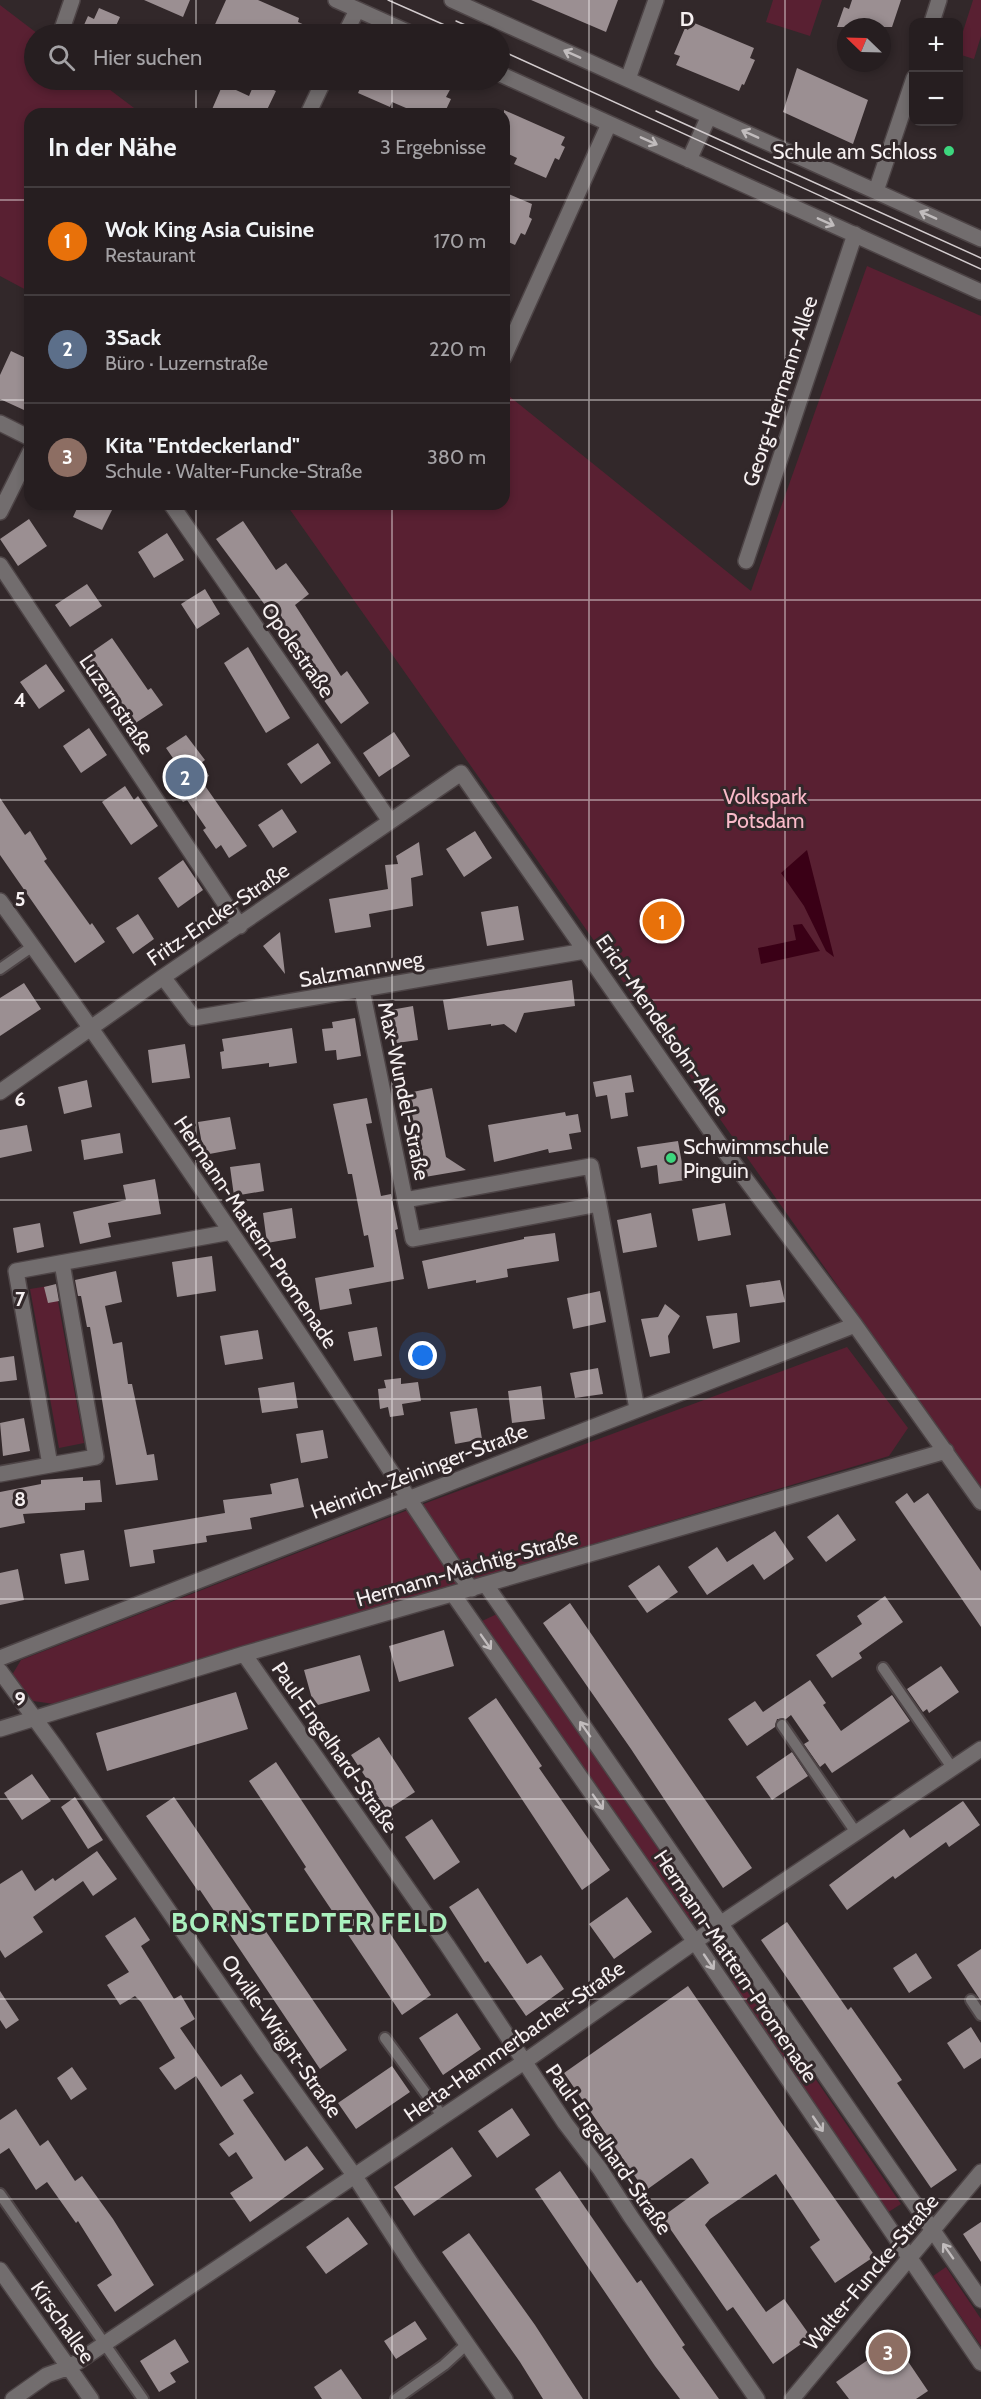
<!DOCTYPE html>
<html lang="de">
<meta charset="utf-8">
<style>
:root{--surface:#261e20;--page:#2e2729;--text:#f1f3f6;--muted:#a4a2a5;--line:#423c3e;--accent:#b45309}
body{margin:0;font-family:Cabin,sans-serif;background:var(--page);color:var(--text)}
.controls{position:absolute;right:18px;top:18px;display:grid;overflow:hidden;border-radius:12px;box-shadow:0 3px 9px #0003}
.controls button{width:54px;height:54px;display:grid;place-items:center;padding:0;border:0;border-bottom:2px solid var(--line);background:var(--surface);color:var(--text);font:30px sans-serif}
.compass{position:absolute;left:837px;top:18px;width:54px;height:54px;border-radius:50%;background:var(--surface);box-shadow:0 3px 9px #0003;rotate:293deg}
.you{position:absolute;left:423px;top:1356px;width:21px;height:21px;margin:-15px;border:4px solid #fff;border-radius:50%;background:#1a73e8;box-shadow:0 0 0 9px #1a73e833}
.badge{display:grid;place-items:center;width:39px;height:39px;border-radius:50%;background:var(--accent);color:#fff;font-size:20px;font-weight:700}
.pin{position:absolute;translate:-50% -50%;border:3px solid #fff;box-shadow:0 2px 6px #0006}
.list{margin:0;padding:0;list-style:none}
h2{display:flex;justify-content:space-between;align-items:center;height:78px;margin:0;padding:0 24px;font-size:26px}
h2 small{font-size:20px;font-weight:400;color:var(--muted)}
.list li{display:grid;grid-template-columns:39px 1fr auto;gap:18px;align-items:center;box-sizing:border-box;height:108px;padding:0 24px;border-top:2px solid var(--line)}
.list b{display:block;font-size:22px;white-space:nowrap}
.list p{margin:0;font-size:20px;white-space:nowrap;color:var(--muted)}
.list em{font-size:20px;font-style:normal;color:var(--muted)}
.icon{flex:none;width:33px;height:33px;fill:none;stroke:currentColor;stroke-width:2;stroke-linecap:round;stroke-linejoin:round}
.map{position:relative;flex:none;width:981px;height:2399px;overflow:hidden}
.search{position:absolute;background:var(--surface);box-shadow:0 3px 9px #0003;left:24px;top:24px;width:486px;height:66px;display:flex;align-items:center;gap:15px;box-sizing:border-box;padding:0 21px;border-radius:33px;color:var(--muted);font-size:22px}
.panel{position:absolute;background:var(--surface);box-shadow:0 3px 9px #0003;left:24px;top:108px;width:486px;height:402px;border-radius:18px}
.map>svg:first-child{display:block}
.green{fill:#592032}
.water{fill:#3a0016}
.building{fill:#9b8f92}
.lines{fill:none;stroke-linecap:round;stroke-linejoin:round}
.lane-casing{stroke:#4d4446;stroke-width:14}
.street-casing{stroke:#4d4446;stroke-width:18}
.lane{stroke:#726d6e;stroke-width:10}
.street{stroke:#726d6e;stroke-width:15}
.tram{stroke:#d3ccce;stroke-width:1.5}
.oneway{stroke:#c1bcbd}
.grid{fill:none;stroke:#f6f0f1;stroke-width:1.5;stroke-opacity:0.55}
.poi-dot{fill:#3dd77e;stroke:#32282a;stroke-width:2}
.labels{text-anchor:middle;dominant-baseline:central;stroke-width:6;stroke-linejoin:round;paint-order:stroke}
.poi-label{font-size:21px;fill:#f6f0f1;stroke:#32282a;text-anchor:end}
.street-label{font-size:21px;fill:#f6f0f1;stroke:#32282a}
.park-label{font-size:21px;fill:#f9bac9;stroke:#32282a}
.district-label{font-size:27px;font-weight:bold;letter-spacing:1.5px;fill:#aaf1be;stroke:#32282a}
.grid-label{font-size:20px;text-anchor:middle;font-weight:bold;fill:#f6f0f1;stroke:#32282a;stroke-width:6;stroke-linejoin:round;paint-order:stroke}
</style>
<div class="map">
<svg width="981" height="2399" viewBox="0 0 981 2399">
<rect width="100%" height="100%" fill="#32282a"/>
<!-- green -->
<path class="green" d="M773 0H822L810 36 766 22Z
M973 0H981V36L974 59 958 54 959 44Z
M0 5 38 34H34V80H97L142 114H30V292L0 276Z
M867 266 981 316V1489L286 504H504V392L751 591Z
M55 1285 84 1443 59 1448 30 1289Z
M847 1347 908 1428 889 1456 54 1704 33 1701 12 1675 21 1660 434 1500Z
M497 1614 703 1914 690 1923 482 1621Z
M743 1973 901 2204 887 2213 730 1982Z
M946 2267 981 2319V2346L933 2276Z"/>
<!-- water -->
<path class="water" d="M807 850 834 957 826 951 804 906 781 873Z
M802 924 820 951 761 964 758 948 796 940 793 925Z"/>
<!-- building -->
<path class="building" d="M144 0H190L183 17Z
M226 0H258L299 18 298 22 325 34H221L212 31Z
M531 0H618L606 32Z
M852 0H901L892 27H837L844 7 849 9Z
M99 8 120 17 115 28 129 34H80L88 16 94 19Z
M692 22 754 48 750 58 755 60 744 85 742 84 739 91 676 65 680 56 674 54 685 28 688 30Z
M797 68 868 100 853 144 783 112Z
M364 80H437L452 86 446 97 451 99 444 114H420L392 102 390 107 358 93Z
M255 82 276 91 265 114H210L223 84 249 96Z
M504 110 565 137 561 145 565 147 559 160 555 158 546 178 514 164 517 158 504 152Z
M504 192 532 204 529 217 532 219 529 226 525 235 521 233 515 245 504 240Z
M11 351 30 360V397L24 410 0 399V375Z
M79 504H115L102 530 73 517Z
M29 519 47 546 18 566 0 539Z
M243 521 276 570 286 563 309 594 295 605 341 676 347 671 369 703 341 724 318 692 320 690 289 641 291 640 216 539Z
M167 533 184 560 154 578 138 552Z
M87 584 102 606 70 627 55 605Z
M205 589 220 614 197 629 181 604Z
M112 638 148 690 151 688 163 705 134 724 86 656Z
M248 647 290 718 266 733 224 663Z
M46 664 65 691 39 709 20 682Z
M89 728 107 755 81 773 63 746Z
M394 732 410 756 379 777 363 753Z
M186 735 205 760 201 763 209 776 201 780 247 846 229 858 221 845 216 849 203 830 206 828 187 800 183 802 165 778 176 771 171 763 175 761 166 748Z
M318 743 331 763 301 784 287 764Z
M125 786 134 800 138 796 158 826 131 845 102 802Z
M0 798 25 835 30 831 47 859 44 861 90 925 92 923 105 942 75 963 0 855Z
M282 809 297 832 273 848 258 825Z
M475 831 492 858 464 877 446 849Z
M419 842 423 875 411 878 413 906 369 914 371 927 335 933 329 899 388 889 385 865 398 864 396 856Z
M183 860 203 890 178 908 158 878Z
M518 906 524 940 487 946 481 912Z
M138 914 154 939 133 954 116 928Z
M280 932 285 974 263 946Z
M572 980 575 1006 524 1013 516 1033 504 1024 491 1026V1024L448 1030 443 1000Z
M24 983 41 1009 0 1036V998Z
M413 1006 418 1040 390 1044 385 1011Z
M355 1018 361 1056 337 1060 336 1050 325 1051 322 1029 333 1028 332 1022Z
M292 1028 297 1063 269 1067V1063L222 1069 220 1052 224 1051 222 1039Z
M185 1044 190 1078 152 1083 148 1050Z
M631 1075 634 1092 625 1093 628 1116 611 1119 607 1095 596 1097 593 1082Z
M87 1080 92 1107 64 1114 58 1087Z
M432 1088 446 1157 466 1170 419 1178 403 1094Z
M367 1098 372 1123 366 1124 381 1196 391 1194 398 1229 395 1230 404 1279 349 1289 352 1304 320 1310 315 1278 374 1267 368 1235 364 1236 352 1174H348L333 1104Z
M565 1112 566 1116 578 1114 581 1132 569 1134 572 1149 549 1153 548 1149 494 1162 488 1125Z
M230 1117 236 1149 204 1155 198 1122Z
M27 1125 32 1151 0 1158V1130Z
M120 1133 123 1153 84 1160 81 1140Z
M678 1141 685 1180 659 1184 657 1165 641 1168 637 1147Z
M260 1163 264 1191 234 1196 230 1167Z
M155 1179 161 1214 108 1223 111 1237 80 1244 73 1212 126 1200 123 1185Z
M725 1203 731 1235 698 1241 692 1209Z
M292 1208 296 1238 267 1243 263 1213Z
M651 1213 657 1247 623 1253 617 1220Z
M40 1223 44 1247 17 1253 13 1228Z
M555 1233 559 1261 507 1269 508 1277 476 1283V1280L428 1289 422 1261 524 1239V1237Z
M212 1256 216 1291 177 1297 172 1262Z
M116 1271 122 1302 105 1306 113 1344 122 1342 128 1384H132L147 1455 154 1454 158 1480 116 1485 90 1327H87L81 1296H78L75 1280Z
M780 1280 785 1302 750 1307 746 1285Z
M56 1284 59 1301 48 1303 44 1287Z
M600 1291 606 1322 573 1329 567 1298Z
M665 1304 680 1316 668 1336 670 1353 650 1357 641 1319 658 1317Z
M737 1313 740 1342 713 1349 706 1316Z
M377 1327 382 1356 354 1361 348 1332Z
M258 1330 263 1359 225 1365 220 1336Z
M14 1356 17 1380 0 1382V1358Z
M598 1368 603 1394 575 1398 570 1373Z
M401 1378V1384L418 1382 421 1401 402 1404 404 1415 390 1417 388 1407 380 1409 378 1389 386 1388 384 1380Z
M294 1382 298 1408 262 1413 258 1388Z
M541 1386 545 1419 512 1423 508 1391Z
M477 1408 482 1439 455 1444 450 1412Z
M24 1418 30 1451 3 1456 0 1423Z
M323 1430 328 1458 301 1463 296 1434Z
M83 1477V1481L100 1480 102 1502 85 1503V1510L23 1514 25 1523 0 1528V1492L41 1484V1480Z
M298 1478 304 1507 250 1518 252 1529 206 1536 207 1542 153 1550 155 1563 130 1567 124 1530 225 1513 223 1500 272 1494 270 1484Z
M907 1493 914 1503 928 1493 981 1571V1627L895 1502Z
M838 1514 856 1540 826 1562 807 1537Z
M775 1531 794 1559 764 1580 753 1564 707 1595 688 1567 717 1547 727 1562Z
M84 1550 89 1580 65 1584 60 1554Z
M659 1565 678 1592 647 1613 628 1586Z
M18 1569 24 1600 0 1605V1573Z
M885 1596 903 1622 859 1653 862 1658 832 1678 816 1655 862 1624 857 1616Z
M570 1603 752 1868 723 1888 631 1749 543 1623Z
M444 1630 454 1666 399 1682 389 1646Z
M360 1655 370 1691 314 1706 304 1670Z
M941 1666 959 1692 929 1713 927 1709 923 1712 907 1689Z
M810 1680 826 1703 823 1705 841 1731 892 1695 910 1721 832 1773 825 1763 820 1767 804 1744 809 1741 791 1715 786 1719H777L775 1727 747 1746 728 1719 755 1701 763 1712Z
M236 1692 248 1729 107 1771 96 1733Z
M496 1698 542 1766 539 1768 610 1870 582 1890 468 1718Z
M379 1737 415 1792 387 1810 351 1755Z
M792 1752 808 1776 772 1800 756 1777Z
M276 1762 431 1995 402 2015 304 1869 306 1867 249 1781Z
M32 1774 51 1801 22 1820 4 1793Z
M75 1797 103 1840 88 1849 61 1807Z
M174 1797 347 2050 320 2069 200 1890 198 1891 146 1816Z
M963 1801 980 1825 949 1847 946 1842 895 1879 893 1876 847 1910 829 1885 904 1829 910 1838Z
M432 1819 460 1862 434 1880 405 1837Z
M97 1851 117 1879 93 1896 83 1881 33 1917 43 1932 5 1958 0 1950V1884L22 1870 35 1891 53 1878 55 1881Z
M478 1888 527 1964 541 1955 564 1989 526 2016 488 1961 485 1963 449 1907Z
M627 1897 652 1932 614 1959 589 1924Z
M135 1917 150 1940 141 1946 174 1999 181 1995 195 2019 180 2028 221 2087 241 2074 254 2093 243 2100 285 2161 307 2146 324 2169 250 2222 230 2193 253 2178 236 2152 229 2157 219 2144 234 2134 196 2076 175 2090 159 2068 175 2058 141 2002 135 1996 120 2005 107 1985 129 1972 105 1936Z
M787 1922 848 2010 851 2007 902 2080 897 2083 957 2170 931 2188 761 1940Z
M981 1949V2001L957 1965Z
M916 1953 932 1978 909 1993 893 1968Z
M688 1986 785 2128 875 2256 835 2283 810 2247 820 2240 776 2174 710 2219 705 2225 766 2312 784 2299 811 2337 773 2364 733 2307 727 2311 662 2217 709 2183 693 2159 691 2158 645 2191 564 2073Z
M0 1991 19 2020 6 2029 0 2020Z
M457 2013 481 2049 443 2075 419 2038Z
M971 2027 981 2043V2058L964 2069 947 2043Z
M392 2066 410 2092 356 2129 338 2103Z
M72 2067 87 2089 71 2100 57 2078Z
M512 2108 530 2135 497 2158 478 2131Z
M16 2109 40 2146 48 2140 75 2181 82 2176 113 2219 154 2285 115 2312 97 2285 112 2275 78 2221 76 2223 47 2182 36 2190 9 2148 0 2154V2120Z
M452 2147 472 2176 414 2216 394 2187Z
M560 2171 637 2283 641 2280 685 2345 682 2347 719 2399H680L655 2366 535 2189Z
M348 2217 368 2244 326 2274 306 2247Z
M981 2222V2262L963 2234Z
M469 2233 535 2325 583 2399H543L520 2362 442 2252Z
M415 2321 427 2339 396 2359 384 2341Z
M175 2339 189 2362 170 2373 176 2382 159 2392 140 2361Z
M891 2344 901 2359 905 2357 928 2391 916 2399H849L836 2382Z
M341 2369 362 2399H322L314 2387Z"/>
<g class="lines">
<!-- lane casing -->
<g class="lane-casing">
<path id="lane" d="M0 969 33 946
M883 1668 953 1769
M782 1725 857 1834
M971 2000 981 2015
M385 2038 443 2117
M0 2194 143 2399
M396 2399 444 2365 467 2344"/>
</g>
<!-- street casing -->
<g class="street-casing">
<path id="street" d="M336 0 412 34
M452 0 981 239
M932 22 939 0
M61 32 72 0
M345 34 357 10
M500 74 981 292
M628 79 656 0
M308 114 324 80
M689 160 709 116
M876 191 914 78
M504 357 609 124
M0 423 30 438
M171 504 390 821
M0 512 30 452
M746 561 855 234
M0 565 240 926
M0 901C159 1120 308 1346 457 1571L472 1589
M163 977 194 1018 585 951
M362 990 413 1239 599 1204 637 1409
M0 1092 163 977 461 773 726 1153 855 1325 981 1502
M405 1200 591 1166 599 1204
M50 1465 96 1457 62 1263
M0 1474 50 1465 16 1271 231 1232
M486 1585 981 2300
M453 1594 695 1942 981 2363
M244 1654 447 1945 565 2123 600 2169 631 2217 757 2399
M0 1658 855 1325
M0 1671 57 1749 264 2049 354 2175 412 2265 505 2399
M0 1729 244 1654 946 1451
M0 2270 91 2399
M13 2399 47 2375 70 2367 524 2062 720 1924 981 1749
M792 2399 981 2172"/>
</g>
<!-- lane -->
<use href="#lane" class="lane"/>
<!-- street -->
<use href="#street" class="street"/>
<!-- tram -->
<path class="tram" d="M388 0 465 34
M456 21 486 34
M500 50 981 269
M656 111 981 258"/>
</g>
<!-- one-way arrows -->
<defs><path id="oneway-shaft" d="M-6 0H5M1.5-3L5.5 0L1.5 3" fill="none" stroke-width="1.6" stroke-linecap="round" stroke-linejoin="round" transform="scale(1.5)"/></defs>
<g class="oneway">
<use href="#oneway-shaft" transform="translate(572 54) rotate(-156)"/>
<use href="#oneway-shaft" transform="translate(750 134) rotate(-156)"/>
<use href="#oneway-shaft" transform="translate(649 141) rotate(24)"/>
<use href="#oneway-shaft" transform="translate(928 215) rotate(-156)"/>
<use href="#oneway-shaft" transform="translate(826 222) rotate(24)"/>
<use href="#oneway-shaft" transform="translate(486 1642) rotate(55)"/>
<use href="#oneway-shaft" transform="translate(585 1729) rotate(-125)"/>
<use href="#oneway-shaft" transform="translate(598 1802) rotate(55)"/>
<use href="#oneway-shaft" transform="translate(709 1962) rotate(56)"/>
<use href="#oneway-shaft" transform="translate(818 2124) rotate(56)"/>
<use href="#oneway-shaft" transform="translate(948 2251) rotate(-125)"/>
</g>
<!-- grid -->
<path class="grid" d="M196 0V34M392 0V34M589 0V2399M785 0V2399M196 80V114M392 80V114M0 200H30M504 200H981M0 400H30M504 400H981M196 504V2399M392 504V2399M0 600H981M0 800H981M0 1000H981M0 1200H981M0 1399H981M0 1599H981M0 1799H981M0 1999H981M0 2199H981"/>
<!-- markers -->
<g class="poi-dot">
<circle cx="949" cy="151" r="6"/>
<circle cx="671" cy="1158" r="6"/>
</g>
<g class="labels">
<!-- poi labels -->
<g class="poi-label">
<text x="937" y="151">Schule am Schloss</text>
<text x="683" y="1146" text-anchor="start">Schwimmschule<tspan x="683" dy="24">Pinguin</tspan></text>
</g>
<!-- street labels -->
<g class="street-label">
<text transform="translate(780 391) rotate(-72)">Georg-Hermann-Allee</text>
<text transform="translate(298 650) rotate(55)">Opolestraße</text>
<text transform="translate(117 704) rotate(56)">Luzernstraße</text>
<text transform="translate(218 914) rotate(-34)">Fritz-Encke-Straße</text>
<text transform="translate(361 969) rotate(-10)">Salzmannweg</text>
<text transform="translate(663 1025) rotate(55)">Erich-Mendelsohn-Allee</text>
<text transform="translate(404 1091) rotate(78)">Max-Wundel-Straße</text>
<text transform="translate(256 1232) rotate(56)">Hermann-Mattern-Promenade</text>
<text transform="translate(419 1471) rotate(-21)">Heinrich-Zeininger-Straße</text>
<text transform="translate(467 1568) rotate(-16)">Hermann-Mächtig-Straße</text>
<text transform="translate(335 1747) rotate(55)">Paul-Engelhard-Straße</text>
<text transform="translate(736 1966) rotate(56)">Hermann-Mattern-Promenade</text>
<text transform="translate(282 2036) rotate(55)">Orville-Wright-Straße</text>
<text transform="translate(514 2041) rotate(-35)">Herta-Hammerbacher-Straße</text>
<text transform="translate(609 2149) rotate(55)">Paul-Engelhard-Straße</text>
<text transform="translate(871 2272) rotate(-50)">Walter-Funcke-Straße</text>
<text transform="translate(63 2322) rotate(55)">Kirschallee</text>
</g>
<!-- park labels -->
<g class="park-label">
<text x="765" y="796">Volkspark<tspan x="765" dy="24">Potsdam</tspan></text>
</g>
<!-- district labels -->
<g class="district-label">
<text x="310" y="1922">BORNSTEDTER FELD</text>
</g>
</g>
<g class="grid-label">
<text x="687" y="26">D</text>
<text x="20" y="707">4</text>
<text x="20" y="906">5</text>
<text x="20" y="1106">6</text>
<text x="20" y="1306">7</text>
<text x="20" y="1506">8</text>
<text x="20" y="1706">9</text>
</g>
</svg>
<div class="controls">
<button>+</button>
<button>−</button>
</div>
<svg class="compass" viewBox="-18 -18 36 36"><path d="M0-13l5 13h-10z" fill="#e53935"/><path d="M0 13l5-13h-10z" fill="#a4a2a5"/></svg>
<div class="you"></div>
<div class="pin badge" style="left:662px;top:921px;background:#e8710a">1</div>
<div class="pin badge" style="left:185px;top:777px;background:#5c6f8a">2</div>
<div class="pin badge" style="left:888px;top:2352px;background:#8d6e63">3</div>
<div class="search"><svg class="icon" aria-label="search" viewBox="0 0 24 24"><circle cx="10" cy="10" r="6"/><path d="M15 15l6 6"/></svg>Hier suchen</div>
<section class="panel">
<h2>In der Nähe<small>3 Ergebnisse</small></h2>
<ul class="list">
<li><span class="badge" style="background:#e8710a">1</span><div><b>Wok King Asia Cuisine</b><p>Restaurant</p></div><em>170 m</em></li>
<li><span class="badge" style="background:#5c6f8a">2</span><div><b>3Sack</b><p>Büro · Luzernstraße</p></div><em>220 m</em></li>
<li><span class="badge" style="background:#8d6e63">3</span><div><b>Kita &quot;Entdeckerland&quot;</b><p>Schule · Walter-Funcke-Straße</p></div><em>380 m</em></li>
</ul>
</section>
</div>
